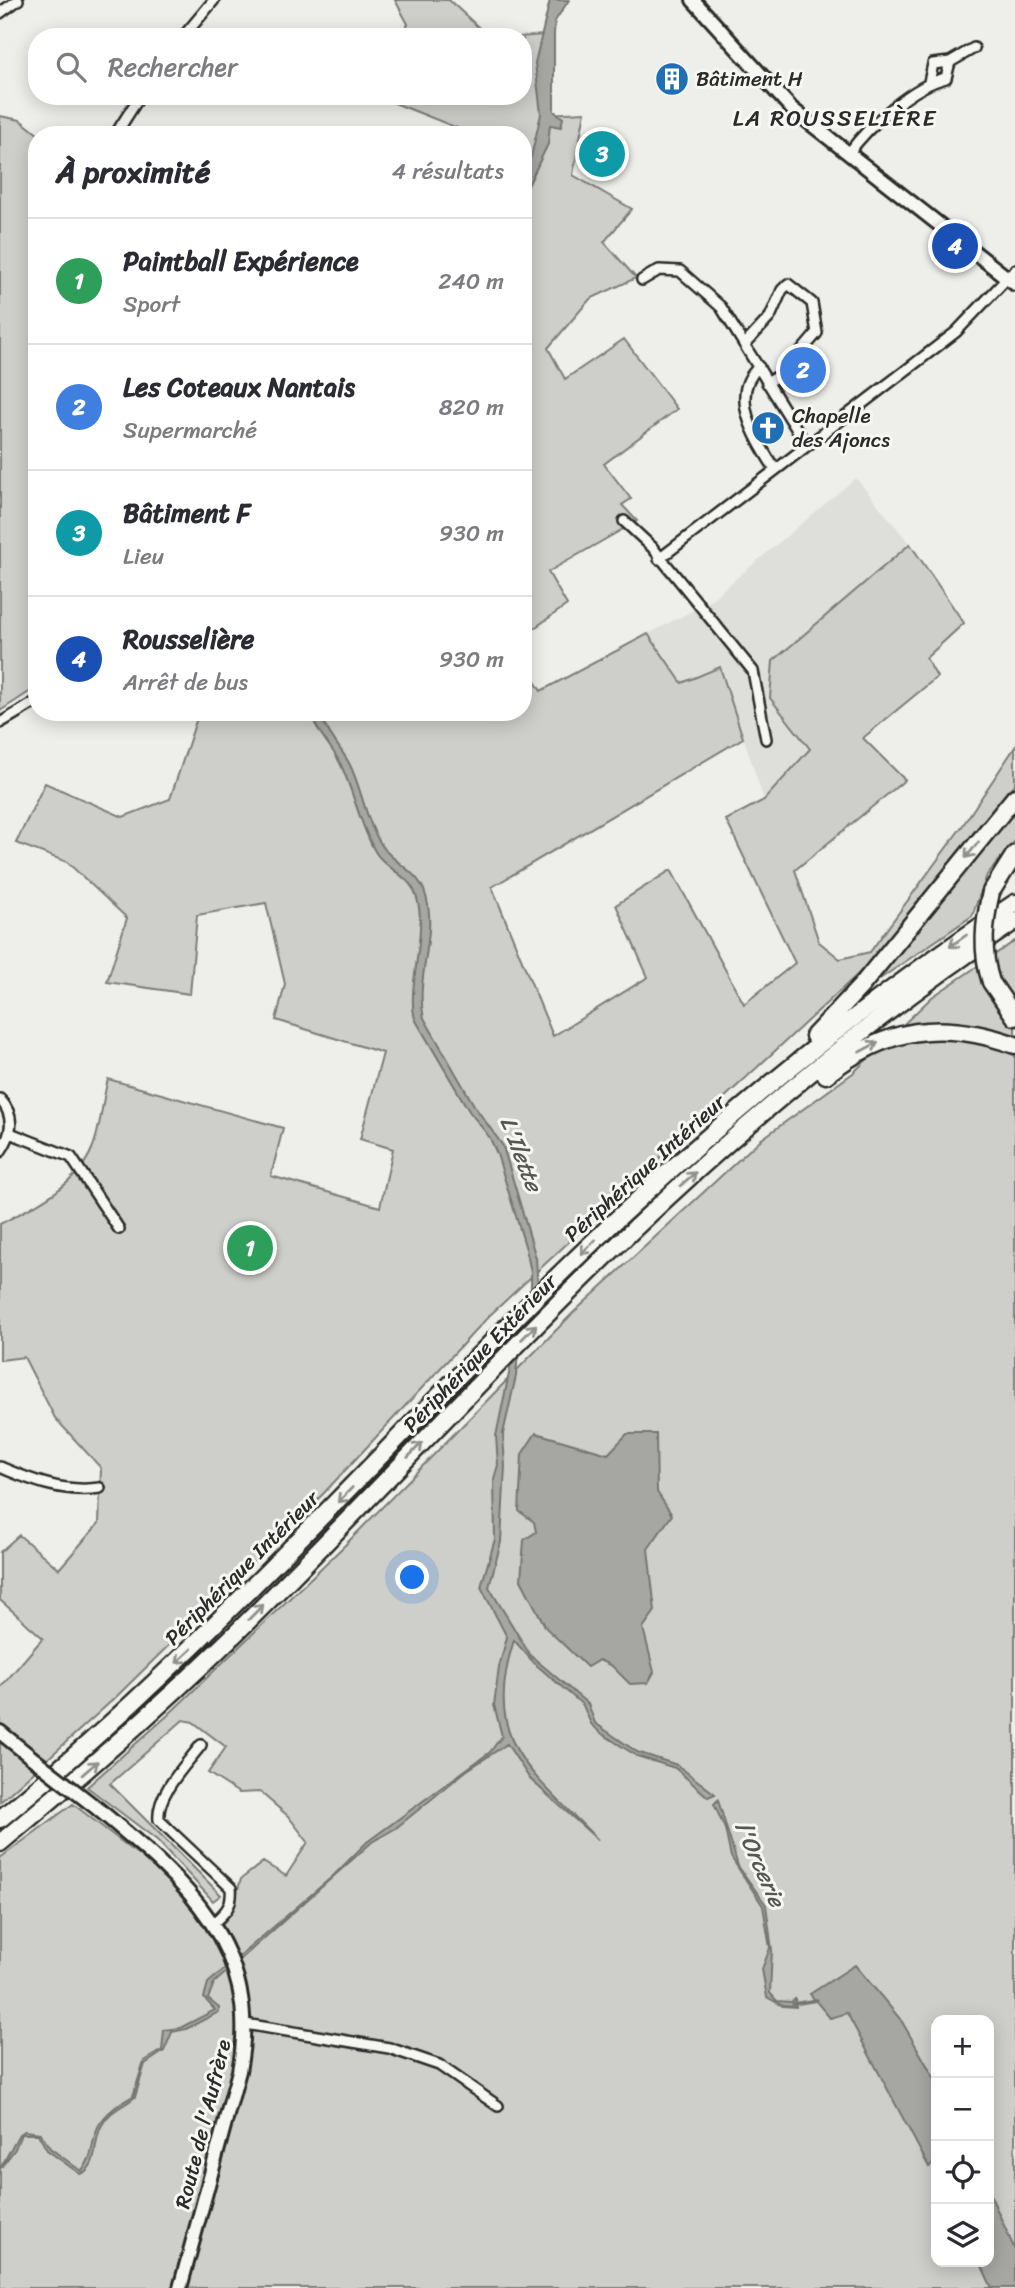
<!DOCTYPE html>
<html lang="fr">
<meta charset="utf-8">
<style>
:root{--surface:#fff;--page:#f7f7f7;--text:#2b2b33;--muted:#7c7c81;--line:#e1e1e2;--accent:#1f6fb2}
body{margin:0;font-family:Sriracha,sans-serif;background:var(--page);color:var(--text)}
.controls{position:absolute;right:21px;bottom:21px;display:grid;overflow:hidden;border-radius:14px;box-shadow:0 4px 18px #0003}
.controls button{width:63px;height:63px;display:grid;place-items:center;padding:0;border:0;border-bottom:2px solid var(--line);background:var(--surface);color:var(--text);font:35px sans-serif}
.you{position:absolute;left:413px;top:1578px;width:24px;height:24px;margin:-18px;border:5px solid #fff;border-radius:50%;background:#1a73e8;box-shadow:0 0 0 10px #1a73e833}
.badge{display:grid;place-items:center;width:46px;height:46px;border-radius:50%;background:var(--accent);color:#fff;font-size:23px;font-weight:700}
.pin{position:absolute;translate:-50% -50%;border:4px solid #fff;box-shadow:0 2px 7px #0006}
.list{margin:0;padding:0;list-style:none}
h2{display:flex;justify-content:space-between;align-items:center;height:91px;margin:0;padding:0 28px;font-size:30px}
h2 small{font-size:23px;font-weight:400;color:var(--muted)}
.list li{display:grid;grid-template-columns:46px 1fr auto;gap:21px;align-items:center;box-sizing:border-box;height:126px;padding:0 28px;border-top:2px solid var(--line)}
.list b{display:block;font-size:26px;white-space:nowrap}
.list p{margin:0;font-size:23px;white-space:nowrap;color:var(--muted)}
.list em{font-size:23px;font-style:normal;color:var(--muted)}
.icon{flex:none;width:38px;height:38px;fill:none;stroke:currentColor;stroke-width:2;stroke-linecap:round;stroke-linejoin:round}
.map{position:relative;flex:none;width:1015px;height:2288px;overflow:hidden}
.search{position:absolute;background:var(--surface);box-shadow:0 4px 18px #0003;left:28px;top:28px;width:504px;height:77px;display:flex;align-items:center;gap:18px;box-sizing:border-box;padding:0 24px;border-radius:28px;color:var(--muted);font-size:26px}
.panel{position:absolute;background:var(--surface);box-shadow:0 4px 18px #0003;left:28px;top:126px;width:504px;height:595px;border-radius:28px}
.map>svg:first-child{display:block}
.built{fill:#dededb}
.green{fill:#cececa;stroke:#7c7c7a;stroke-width:2;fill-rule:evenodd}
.water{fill:#a6a6a3;stroke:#757573;stroke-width:2}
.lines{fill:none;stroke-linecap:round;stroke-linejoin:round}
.stream{stroke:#757573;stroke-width:3.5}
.street-casing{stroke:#2b2b2b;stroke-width:14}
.secondary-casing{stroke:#2b2b2b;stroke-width:18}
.highway-casing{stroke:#2b2b2b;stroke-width:21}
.street{stroke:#f6f6f2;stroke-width:9}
.secondary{stroke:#f6f6f2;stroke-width:12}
.highway{stroke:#f6f6f2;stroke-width:16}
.secondary-bridge-casing{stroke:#2b2b2b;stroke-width:18;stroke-linecap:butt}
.highway-bridge-casing{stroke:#2b2b2b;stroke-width:21;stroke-linecap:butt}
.secondary-bridge{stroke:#f6f6f2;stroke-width:12}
.highway-bridge{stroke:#f6f6f2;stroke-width:16}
.oneway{stroke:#90908e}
.labels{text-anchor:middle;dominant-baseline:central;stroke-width:6;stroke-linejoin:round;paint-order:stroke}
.poi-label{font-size:21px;fill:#2b2b2b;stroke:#f6f6f2;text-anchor:start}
.street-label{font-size:21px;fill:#2b2b2b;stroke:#f6f6f2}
.neighbourhood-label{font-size:23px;letter-spacing:2px;fill:#2b2b2b;stroke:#f6f6f2}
.water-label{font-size:23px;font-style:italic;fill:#565655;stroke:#f6f6f2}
</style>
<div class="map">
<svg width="1015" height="2288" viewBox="0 0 1015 2288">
<rect width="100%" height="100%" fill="#eeeeea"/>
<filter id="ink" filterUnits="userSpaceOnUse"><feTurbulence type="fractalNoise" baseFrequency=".0143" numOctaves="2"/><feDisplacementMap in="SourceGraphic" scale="14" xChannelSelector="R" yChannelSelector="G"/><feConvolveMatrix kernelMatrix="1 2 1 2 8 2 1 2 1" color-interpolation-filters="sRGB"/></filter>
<g filter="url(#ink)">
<!-- built -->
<path class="built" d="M856 478 910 544 770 698 811 749 764 800 720 667 682 683 648 634 707 603Z"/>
<!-- green -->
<path class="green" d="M395 0H449L489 37H399L408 24Z
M543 35 545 114 585 112 573 175 632 209 604 242 636 278 590 299 548 348 565 379 624 339 677 409 604 464 631 499 622 505 637 521 548 572 567 605 523 636V135H453L460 129 377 96H523V37H519Z
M0 116 20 120 39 135 37 687 0 711Z
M910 544 964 623 926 658 937 677 863 738 905 780 795 870 819 942 840 959 870 952 963 825 1015 747V784L872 961 490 1315 323 1494 116 1697 0 1802V1688L43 1638 0 1600V1552L19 1535 59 1569 99 1523 101 1468 55 1418 24 1357 0 1360V1224C33 1207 77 1186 92 1149 101 1128 102 1101 108 1079L283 1128 271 1176 380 1207 393 1149 360 1139 383 1053 276 1020 285 984 266 903 197 915 190 994 107 982 127 918 67 862 16 843 45 783 123 817 170 799 199 712H523V663L541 691 648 634 682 683 720 667 743 738 492 887 553 1036 648 977 616 905 671 870 744 1004 795 963 726 820 764 800 810 749 770 698 773 661Z
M1015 807V841L987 875 972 916 871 985Z
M1015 941V2288H0V1858L73 1804 175 1883 212 1938 231 1913 241 1879 263 1862 286 1876 308 1842 288 1816 260 1792 239 1793 208 1773 226 1747 193 1722 183 1720 110 1784 221 1895 213 1901 157 1840 87 1787 167 1716 344 1546 573 1313 759 1141 853 1073 932 997ZM936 2020H989V2262H936Z"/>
<!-- water -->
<path class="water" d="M550 0H569L555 21 554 34V111L563 118 561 127 550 125 548 144 523 196V171L531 157 541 114 535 63Z
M310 712H319C326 732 339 745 349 763 363 790 366 828 387 852 399 865 417 873 424 890 440 932 414 977 424 1018L475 1107 503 1146 536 1258 540 1317 520 1327 516 1376 503 1434 505 1466 501 1542 489 1587 530 1655 588 1704 595 1723 637 1752 677 1765 715 1794 708 1797 675 1768 637 1756 601 1733 591 1724 583 1705 534 1663 514 1640C481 1745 532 1771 598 1840L530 1779 507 1744 466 1771 396 1828 372 1842 214 1983 208 1999 219 2008V2012L186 2029 172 2032 164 2051 145 2064 135 2097C123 2107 110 2110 102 2125 92 2141 100 2167 80 2174L47 2150 38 2134H21L15 2149 0 2169 19 2134 24 2131 40 2133 50 2148 81 2171C95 2157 90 2141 99 2125 108 2110 120 2104 133 2096L144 2061 162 2050 164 2030 180 2028 215 2010 204 1998 208 1983 333 1876 367 1842 490 1752 502 1736 494 1705 499 1667 507 1637 481 1587 495 1539 494 1479 498 1465 496 1436 510 1369 512 1322 531 1314V1272L526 1249 497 1154 490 1138 469 1111 415 1019C406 985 429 934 416 895 409 875 387 870 376 853 360 826 354 792 340 763 331 745 316 732 310 712Z
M536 1433 608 1454 627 1434H656L657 1492 672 1515 648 1549 655 1611 643 1628 654 1672 648 1683 630 1684 612 1666 599 1660 587 1667 546 1628 521 1580 524 1540 536 1532 534 1522 519 1511 522 1454Z
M718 1800 738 1866 766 1905 772 1950 770 1993 777 2001 791 2002 795 1999 796 2007 783 2006 767 1997 762 1969 770 1948 763 1906 731 1857 725 1829 714 1804Z
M855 1965 901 2020 936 2081V2162L929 2167 847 2013 830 2018 810 1994Z
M989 2192 1015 2250V2288H992L980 2262H989Z"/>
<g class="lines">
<!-- stream -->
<path class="stream" d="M793 2004 817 2000"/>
<!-- street casing -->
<g class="street-casing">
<path id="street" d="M0 13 18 0
M183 37 214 0
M929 82 933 64 950 62
M115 135 140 96
M849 153C868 126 914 85 946 78L950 62 974 48
M642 280 659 270 680 271 721 307 807 446
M746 343 770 317 782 290 788 284 812 303 817 333 783 373 767 383
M759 367C727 394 757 442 775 469
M624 521 652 547 753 671 766 739
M659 559 956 332 1015 270
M0 723 37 701
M0 1099C15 1116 13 1134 0 1152
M10 1133 71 1157 119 1229
M0 1467C33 1481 64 1493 100 1488
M201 1745C186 1765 156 1794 159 1820L231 1888C233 1906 225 1913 212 1924
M245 2024 389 2048 439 2065 498 2106"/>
</g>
<!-- secondary casing -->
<g class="secondary-casing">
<path id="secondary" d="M693 0 792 109 1015 284
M0 1732 31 1757
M98 1809C184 1880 263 1947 239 2071L180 2288"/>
</g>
<!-- highway casing -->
<g class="highway-casing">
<path id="highway" d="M991 892 1015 854
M991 982 1015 1017
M814 1036 861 986 1015 797
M826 1075C886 1027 942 1019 1015 1045
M0 1819C205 1651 378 1452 567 1267 705 1132 854 1009 1015 903
M0 1843C82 1775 161 1706 237 1632 372 1499 498 1359 634 1229 752 1116 880 1012 1015 921"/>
</g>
<!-- street -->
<use href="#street" class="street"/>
<!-- secondary -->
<use href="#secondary" class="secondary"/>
<!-- highway -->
<use href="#highway" class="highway"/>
<!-- secondary-bridge casing -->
<g class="secondary-bridge-casing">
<path id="secondary-bridge" d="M31 1757 98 1809"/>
</g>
<!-- highway-bridge casing -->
<g class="highway-bridge-casing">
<path id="highway-bridge" d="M991 892C984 922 981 952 991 982"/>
</g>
<!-- secondary-bridge -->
<use href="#secondary-bridge" class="secondary-bridge"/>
<!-- highway-bridge -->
<use href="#highway-bridge" class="highway-bridge"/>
</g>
<!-- one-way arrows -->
<defs><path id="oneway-shaft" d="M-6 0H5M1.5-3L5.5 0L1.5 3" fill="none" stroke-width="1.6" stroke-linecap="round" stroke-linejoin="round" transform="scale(1.75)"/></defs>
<g class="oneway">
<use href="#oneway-shaft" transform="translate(972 850) rotate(129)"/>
<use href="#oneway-shaft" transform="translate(958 941) rotate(145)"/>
<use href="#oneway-shaft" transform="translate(869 1047) rotate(-28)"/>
<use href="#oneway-shaft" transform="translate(688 1179) rotate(-41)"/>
<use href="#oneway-shaft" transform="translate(588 1247) rotate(136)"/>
<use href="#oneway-shaft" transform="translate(529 1332) rotate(-45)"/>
<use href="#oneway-shaft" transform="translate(415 1450) rotate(-46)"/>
<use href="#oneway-shaft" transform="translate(345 1495) rotate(134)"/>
<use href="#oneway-shaft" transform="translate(256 1612) rotate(-45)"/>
<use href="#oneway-shaft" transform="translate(184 1656) rotate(137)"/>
<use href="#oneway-shaft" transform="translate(90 1768) rotate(-41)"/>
</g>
</g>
<!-- icons -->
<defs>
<g id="building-disc" transform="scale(1.75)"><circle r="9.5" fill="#1f6fb2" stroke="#f6f6f2"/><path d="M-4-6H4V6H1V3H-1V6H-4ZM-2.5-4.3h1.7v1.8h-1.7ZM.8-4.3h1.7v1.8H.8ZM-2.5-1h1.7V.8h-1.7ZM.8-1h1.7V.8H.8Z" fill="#fff"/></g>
<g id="church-disc" transform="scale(1.75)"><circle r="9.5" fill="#1f6fb2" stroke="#f6f6f2"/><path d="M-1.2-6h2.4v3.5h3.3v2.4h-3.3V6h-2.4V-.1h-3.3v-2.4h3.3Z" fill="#fff"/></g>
</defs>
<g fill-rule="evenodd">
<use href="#building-disc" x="672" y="79"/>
<use href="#church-disc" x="768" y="428"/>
</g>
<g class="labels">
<!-- poi labels -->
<g class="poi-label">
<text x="696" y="79">Bâtiment H</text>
<text x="792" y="416">Chapelle<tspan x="792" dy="24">des Ajoncs</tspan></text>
</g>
<!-- street labels -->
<g class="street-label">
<text transform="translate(645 1168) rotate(-42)">Périphérique Intérieur</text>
<text transform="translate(480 1353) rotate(-46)">Périphérique Extérieur</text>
<text transform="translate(242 1568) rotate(-45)">Périphérique Intérieur</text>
<text transform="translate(203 2124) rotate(-76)">Route de l'Aufrère</text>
</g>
<!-- neighbourhood labels -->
<g class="neighbourhood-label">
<text x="835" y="118">LA ROUSSELIÈRE</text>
</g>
<!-- water labels -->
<g class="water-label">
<text transform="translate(521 1154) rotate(69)">L'Ilette</text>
<text transform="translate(760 1864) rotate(66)">l'Orcerie</text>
</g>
</g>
</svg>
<div class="controls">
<button>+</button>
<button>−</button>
<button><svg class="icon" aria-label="locate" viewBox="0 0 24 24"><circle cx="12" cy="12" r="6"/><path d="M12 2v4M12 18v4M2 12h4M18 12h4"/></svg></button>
<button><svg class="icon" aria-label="layers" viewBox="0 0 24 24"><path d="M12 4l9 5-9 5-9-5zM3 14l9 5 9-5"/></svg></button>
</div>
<div class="you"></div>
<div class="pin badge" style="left:250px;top:1248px;background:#2e9e5b">1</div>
<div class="pin badge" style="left:803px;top:370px;background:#3f7fe0">2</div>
<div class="pin badge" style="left:602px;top:154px;background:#0f9aa8">3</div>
<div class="pin badge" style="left:955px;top:246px;background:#1a4fb4">4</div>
<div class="search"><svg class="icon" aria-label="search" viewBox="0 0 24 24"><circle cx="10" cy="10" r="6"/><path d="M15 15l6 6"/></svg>Rechercher</div>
<section class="panel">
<h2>À proximité<small>4 résultats</small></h2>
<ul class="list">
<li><span class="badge" style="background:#2e9e5b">1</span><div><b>Paintball Expérience</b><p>Sport</p></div><em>240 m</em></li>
<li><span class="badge" style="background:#3f7fe0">2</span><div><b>Les Coteaux Nantais</b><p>Supermarché</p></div><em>820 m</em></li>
<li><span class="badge" style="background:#0f9aa8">3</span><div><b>Bâtiment F</b><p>Lieu</p></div><em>930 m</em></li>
<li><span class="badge" style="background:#1a4fb4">4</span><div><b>Rousselière</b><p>Arrêt de bus</p></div><em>930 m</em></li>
</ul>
</section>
</div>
